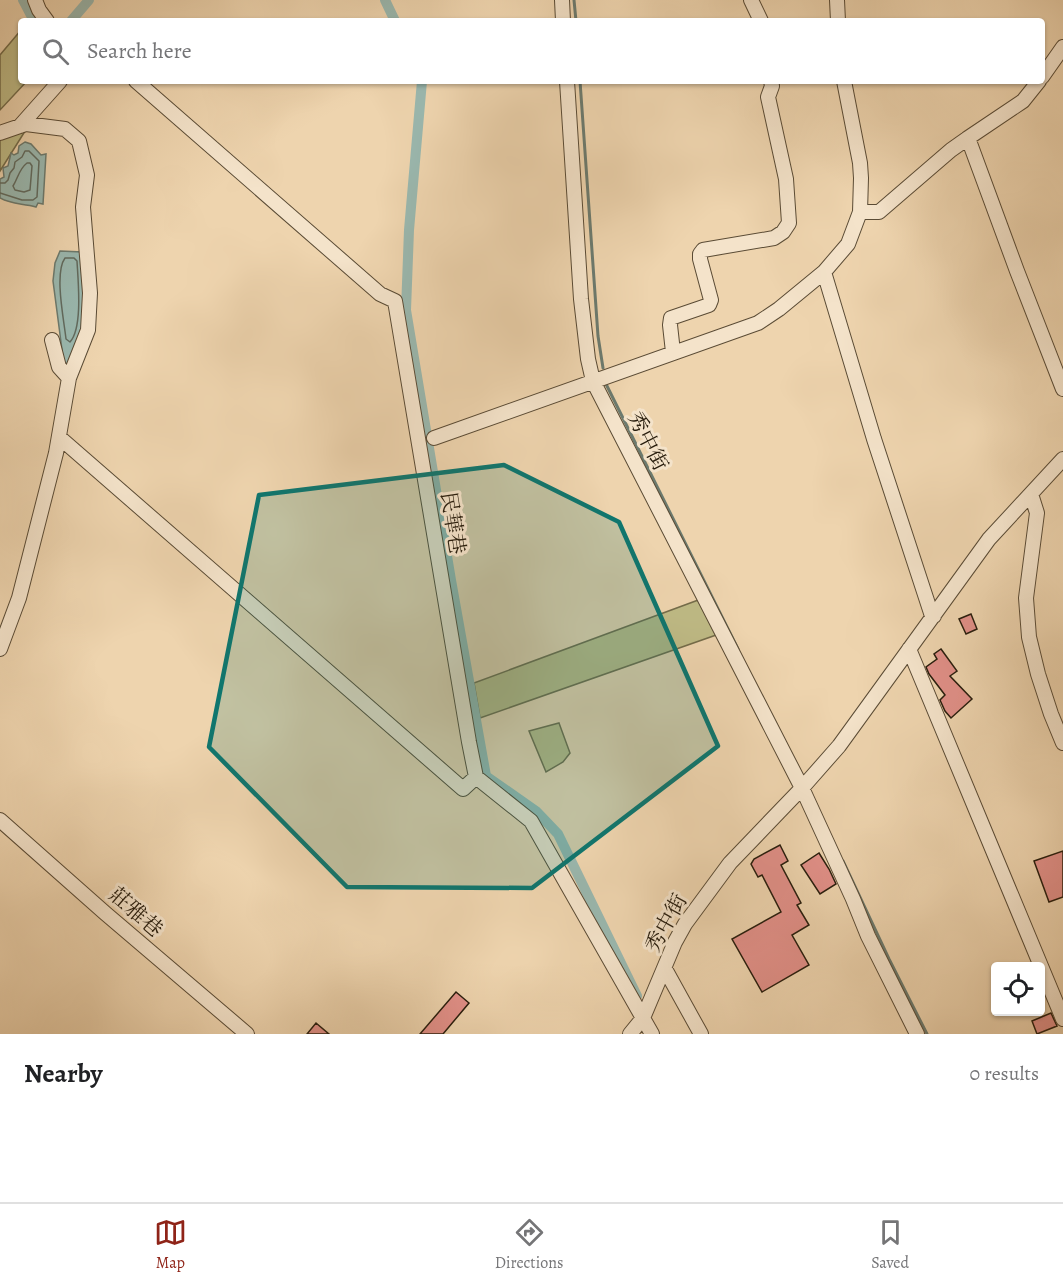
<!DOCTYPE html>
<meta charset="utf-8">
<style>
:root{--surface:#fff;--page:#f6f6f6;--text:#202124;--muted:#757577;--line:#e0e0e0;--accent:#8f2418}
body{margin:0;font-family:Alegreya,"Noto Serif TC",serif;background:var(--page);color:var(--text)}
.controls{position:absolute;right:18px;bottom:18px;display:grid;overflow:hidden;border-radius:6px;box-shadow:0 2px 4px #0004}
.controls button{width:54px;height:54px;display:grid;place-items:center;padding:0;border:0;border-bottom:2px solid var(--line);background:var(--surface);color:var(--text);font:30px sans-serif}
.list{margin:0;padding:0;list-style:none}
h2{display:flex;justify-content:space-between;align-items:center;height:78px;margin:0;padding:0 24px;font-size:26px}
h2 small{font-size:20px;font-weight:400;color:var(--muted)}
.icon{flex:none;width:33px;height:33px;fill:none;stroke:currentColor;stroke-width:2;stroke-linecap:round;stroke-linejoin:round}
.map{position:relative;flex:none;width:1063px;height:1034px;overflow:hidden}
.search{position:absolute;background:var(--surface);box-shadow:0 2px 4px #0004;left:18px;right:18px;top:18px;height:66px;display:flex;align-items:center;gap:15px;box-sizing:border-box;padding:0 21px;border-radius:6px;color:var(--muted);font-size:22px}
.sheet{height:168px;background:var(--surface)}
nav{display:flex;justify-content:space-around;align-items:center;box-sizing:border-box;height:84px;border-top:2px solid var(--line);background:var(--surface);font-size:16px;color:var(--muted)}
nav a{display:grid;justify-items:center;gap:3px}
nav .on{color:var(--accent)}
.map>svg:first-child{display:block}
.green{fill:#bfbb86;stroke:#746c4a;stroke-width:1.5}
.water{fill:#9ab8af;stroke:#6c7a6e;stroke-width:1.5}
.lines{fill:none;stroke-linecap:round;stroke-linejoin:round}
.shore{stroke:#616a5e;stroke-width:1.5}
.stream{stroke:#6c7a6e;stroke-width:3}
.canal{stroke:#9ab8af;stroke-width:10}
.building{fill:#e29089;stroke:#281d0d;stroke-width:1.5}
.minor-casing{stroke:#5a4b35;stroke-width:16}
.minor{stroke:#f4e3ca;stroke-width:14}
.marked{fill:#0f766e;fill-opacity:0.2;stroke:#0f766e;stroke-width:4.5;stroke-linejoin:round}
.labels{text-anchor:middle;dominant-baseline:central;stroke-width:6;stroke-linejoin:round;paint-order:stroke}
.street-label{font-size:21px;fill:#281d0d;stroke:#f4e3ca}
</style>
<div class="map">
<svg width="1063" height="1034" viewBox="0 0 1063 1034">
<rect width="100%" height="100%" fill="#eed4ae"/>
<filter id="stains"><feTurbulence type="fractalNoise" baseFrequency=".00333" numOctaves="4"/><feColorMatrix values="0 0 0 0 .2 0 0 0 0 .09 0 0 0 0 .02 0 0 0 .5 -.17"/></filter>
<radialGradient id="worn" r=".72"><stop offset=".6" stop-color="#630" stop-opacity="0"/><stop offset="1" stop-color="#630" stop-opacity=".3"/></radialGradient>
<!-- green -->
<path class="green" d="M21 30V81H27L0 110V55Z
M27 128 0 171V136Z
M701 599 719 634 480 718 474 683Z
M559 723 570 753 563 762 546 772 529 731Z"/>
<!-- water -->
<path class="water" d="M25 142 31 144 41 155 46 154 43 204 38 203 36 207C23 203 12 205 0 198V179L4 177 3 168 8 166 11 153 14 155 18 153 19 146Z
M60 251 82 252 85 301 82 331 69 365H64L53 281 55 263Z"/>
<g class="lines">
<!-- shore -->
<path class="shore" d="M27 163H30L32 166 30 190 24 192 15 190 13 186C18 178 19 169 27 163Z
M0 183H5L8 180 10 173 14 168 15 162 22 157 25 151H29L39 161 37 197 33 200H22L0 193
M65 258H74L77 261C78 280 83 328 70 342L66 339C64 320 54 273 65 258Z"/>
<!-- stream -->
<path class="stream" d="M574 0 576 21
M580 81 598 336 603 368
M605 382 738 649
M843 861 889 959 927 1034"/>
<!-- canal -->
<path class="canal" d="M23 0 34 21
M385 0 395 21
M71 21 89 0
M422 81 409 230 406 310 451 580 486 776 536 811 558 834 637 996"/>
</g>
<!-- building -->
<path class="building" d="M971 614 977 629 966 634 959 619Z
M941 649 957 671 950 676 972 699 951 718 945 711 940 700 945 695 929 674 926 667 937 659 934 654Z
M780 845 788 861 781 865 801 903 797 905 809 925 792 935 809 965 762 992 732 939 781 912 762 875 758 877 751 864 754 859Z
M1063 851V897L1049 902 1034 861Z
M819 853 829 869 836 884 820 894 801 865Z
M456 992 469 1003 443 1034H420Z
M1051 1013 1057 1026 1037 1034 1032 1021Z
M316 1023 329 1034H307Z"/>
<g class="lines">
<!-- minor casing -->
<g class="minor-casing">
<path id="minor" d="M35 0 39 10 47 21
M562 0 563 21
M751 0 761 21
M837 0 838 21
M1042 77 1063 47
M136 81 380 294 395 301 469 742 476 777 531 821 652 1034
M567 81 581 299 588 359 593 381 802 788 853 899 868 936 917 1034
M1039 81 1023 101 968 138 1017 271 1063 389
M20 126 60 81
M0 133 26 124 65 129 79 141 87 175 83 207 90 293 88 330 69 378
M860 212H879L951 150 968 138
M824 272 874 439 932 616H934
M673 352 670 325 671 318 709 305 711 300 700 259V254L703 250 774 238 783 232 789 223 786 179 768 97 772 86 771 81
M59 437 463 789 476 777
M434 438 758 323 779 309 824 272 848 244 860 212 861 178 860 163 844 81
M1031 494 1037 513 1026 598 1029 637 1038 674 1051 714 1063 743
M0 649 19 598 56 453 69 378 59 367 52 340
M909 649 1063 1019
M0 820 105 913 247 1034
M665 969 701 1034
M630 1034 643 1018 675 942 685 924 730 863 802 788 839 746 989 539 1063 459"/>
</g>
<!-- minor -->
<use href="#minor" class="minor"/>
</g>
<!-- marked area -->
<path class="marked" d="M504 465 619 522 718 746 532 888 347 887 209 747 259 495Z"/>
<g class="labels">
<!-- street labels -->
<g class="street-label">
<text transform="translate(648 441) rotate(63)">秀中街</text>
<text transform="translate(453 523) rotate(81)">民華巷</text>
<text transform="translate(136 912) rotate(41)">莊雅巷</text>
<text transform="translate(666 923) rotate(-61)">秀中街</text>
</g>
</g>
<rect width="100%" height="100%" filter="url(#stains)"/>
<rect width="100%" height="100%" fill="url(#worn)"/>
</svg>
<div class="controls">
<button><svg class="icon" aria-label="locate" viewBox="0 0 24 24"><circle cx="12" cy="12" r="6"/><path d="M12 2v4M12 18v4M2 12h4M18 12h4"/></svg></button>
</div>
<div class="search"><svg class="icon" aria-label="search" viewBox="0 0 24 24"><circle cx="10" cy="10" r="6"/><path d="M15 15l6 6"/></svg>Search here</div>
</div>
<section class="sheet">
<h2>Nearby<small>0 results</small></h2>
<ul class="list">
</ul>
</section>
<nav>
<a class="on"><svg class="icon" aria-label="map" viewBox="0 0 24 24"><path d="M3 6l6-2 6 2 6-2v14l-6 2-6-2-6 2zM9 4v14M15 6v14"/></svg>Map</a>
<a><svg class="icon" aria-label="directions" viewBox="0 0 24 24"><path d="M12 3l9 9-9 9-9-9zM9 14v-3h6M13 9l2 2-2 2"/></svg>Directions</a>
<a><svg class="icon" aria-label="saved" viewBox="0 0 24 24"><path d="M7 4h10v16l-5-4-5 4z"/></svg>Saved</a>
</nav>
